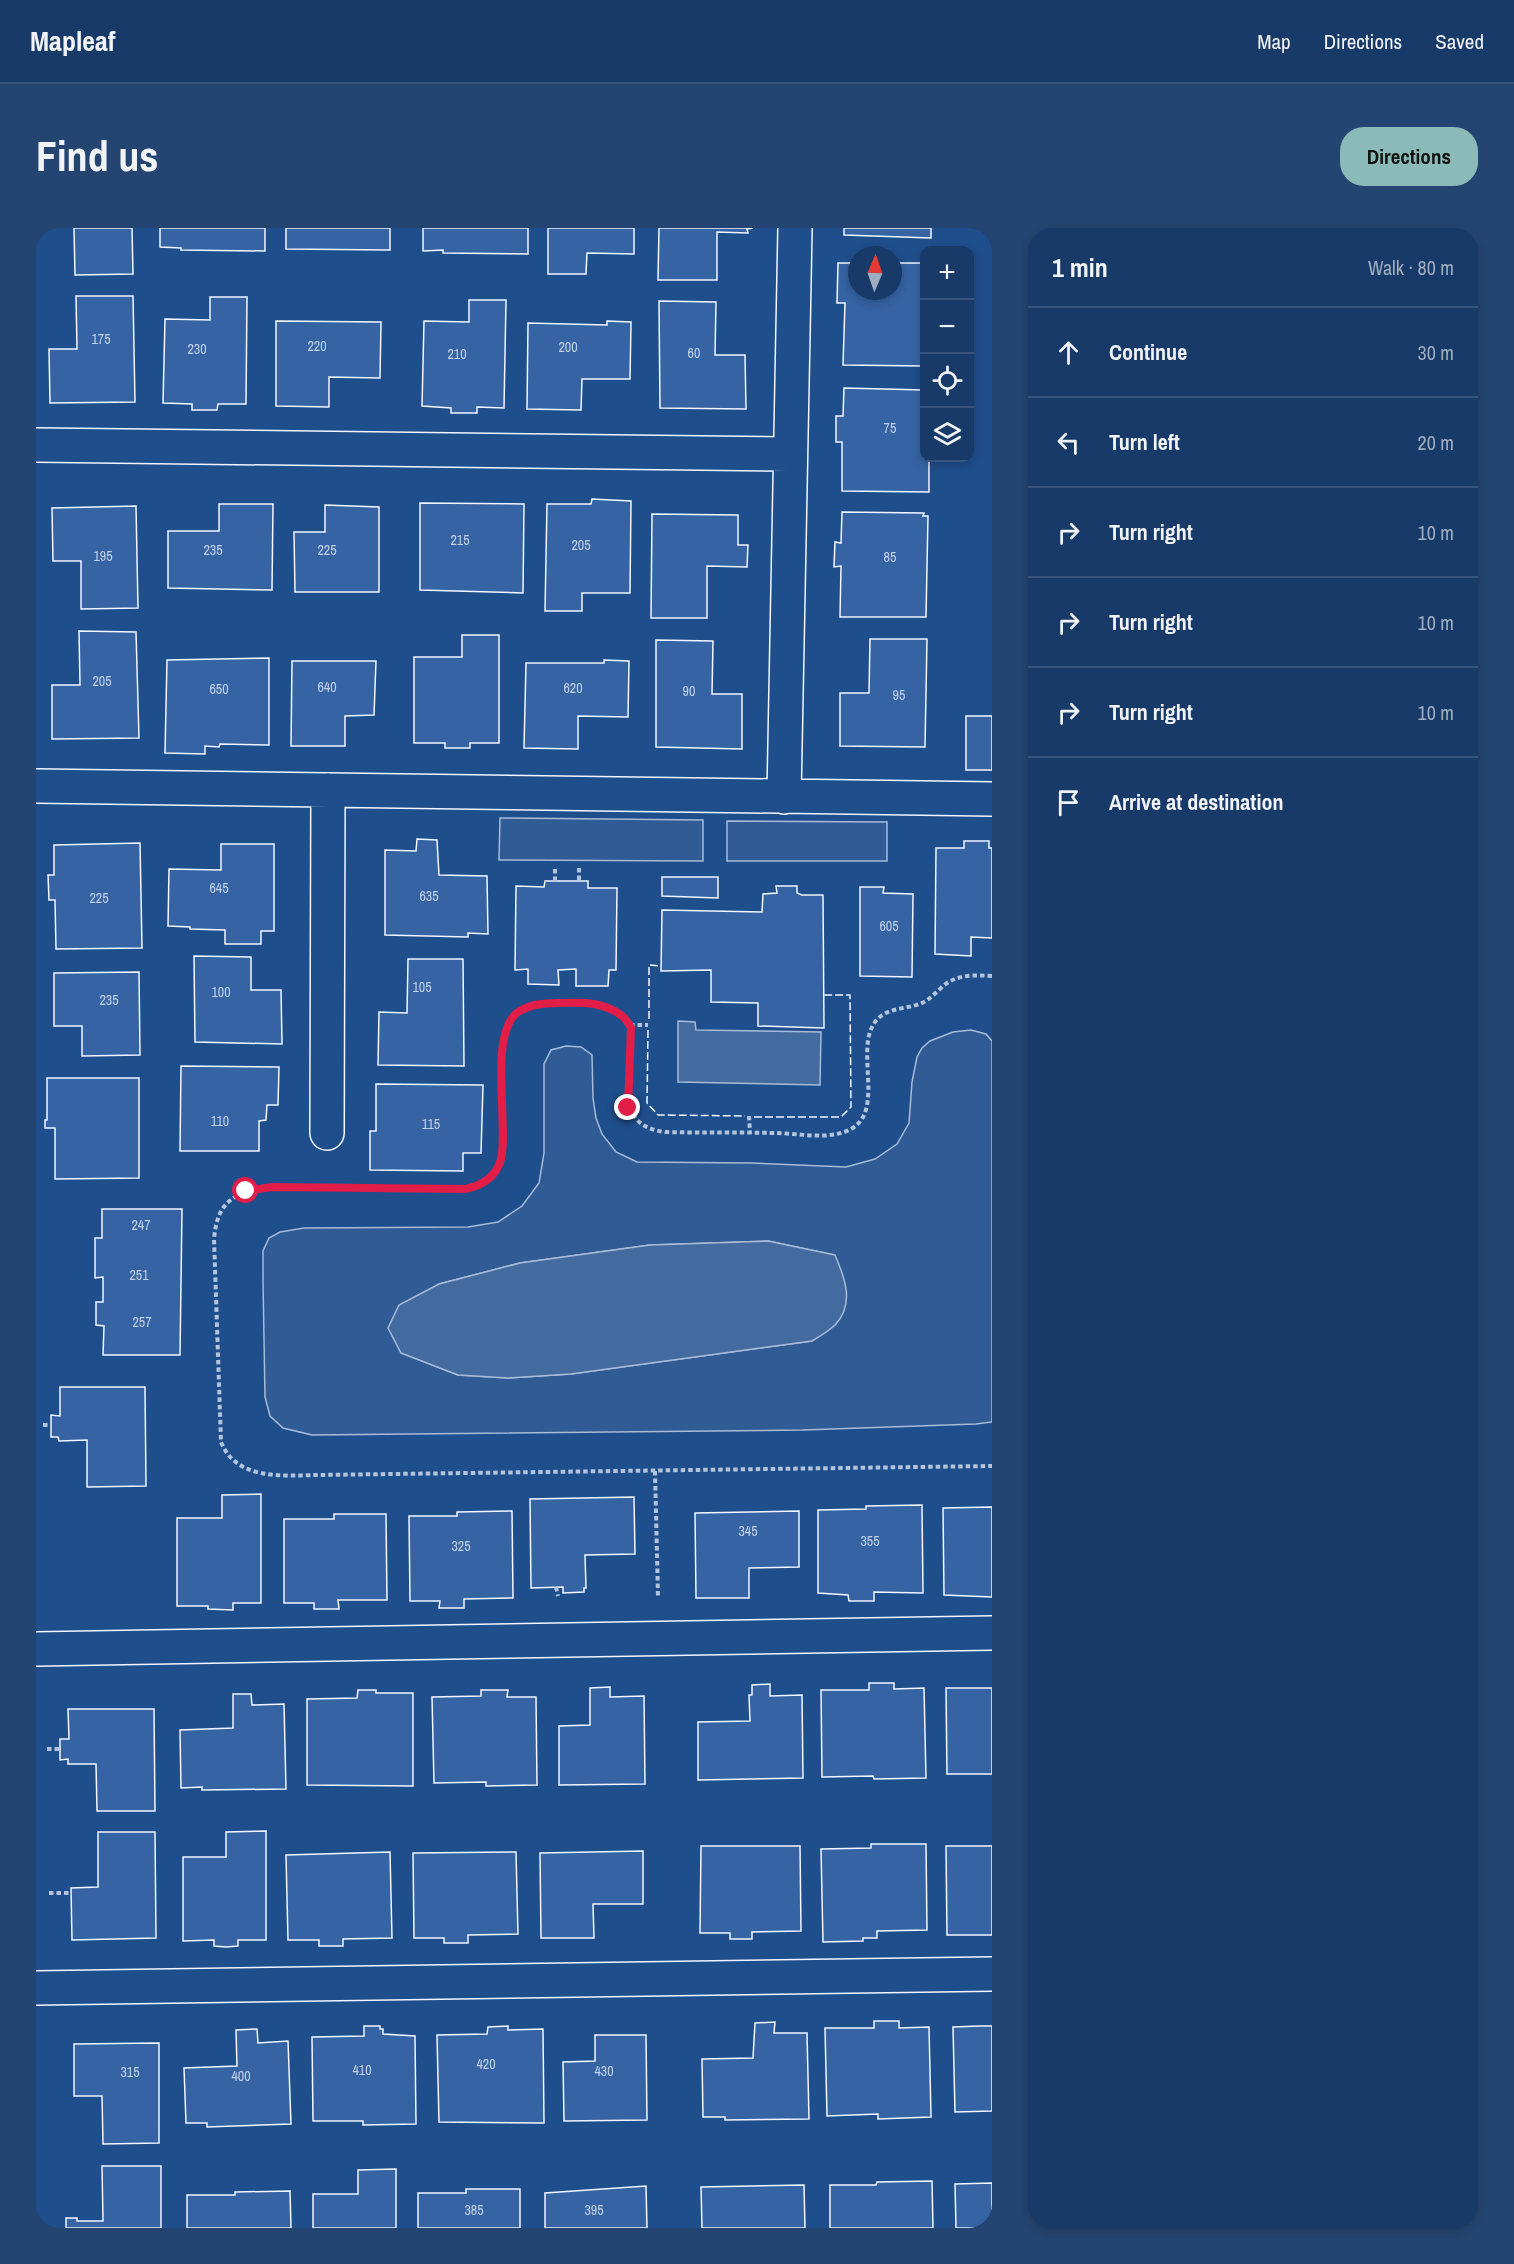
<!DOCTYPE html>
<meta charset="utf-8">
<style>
:root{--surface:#173a69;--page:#244571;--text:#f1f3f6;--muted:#9eadc0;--line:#36547d;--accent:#8bbbb9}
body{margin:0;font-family:"Archivo Narrow",sans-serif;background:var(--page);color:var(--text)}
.controls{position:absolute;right:18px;top:18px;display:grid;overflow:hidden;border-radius:12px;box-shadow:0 3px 9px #0003}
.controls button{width:54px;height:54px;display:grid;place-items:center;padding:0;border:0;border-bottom:2px solid var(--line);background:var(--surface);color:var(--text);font:30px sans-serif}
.compass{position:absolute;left:812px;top:18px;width:54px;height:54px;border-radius:50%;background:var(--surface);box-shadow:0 3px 9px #0003;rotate:2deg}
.stop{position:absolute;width:18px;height:18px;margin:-14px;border:4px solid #e11d48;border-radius:50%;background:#fff}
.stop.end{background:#e11d48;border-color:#fff;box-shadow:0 2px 6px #0008}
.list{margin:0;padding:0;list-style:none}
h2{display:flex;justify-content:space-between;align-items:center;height:78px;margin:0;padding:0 24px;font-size:26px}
h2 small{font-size:20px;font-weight:400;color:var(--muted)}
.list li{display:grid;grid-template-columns:39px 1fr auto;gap:18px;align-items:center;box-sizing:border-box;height:90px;padding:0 24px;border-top:2px solid var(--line)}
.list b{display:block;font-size:22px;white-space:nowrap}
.list em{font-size:20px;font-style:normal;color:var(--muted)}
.icon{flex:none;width:33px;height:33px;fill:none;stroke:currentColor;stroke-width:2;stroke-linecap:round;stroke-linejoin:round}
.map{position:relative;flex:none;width:956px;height:2000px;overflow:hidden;border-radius:24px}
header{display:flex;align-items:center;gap:36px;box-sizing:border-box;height:84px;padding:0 30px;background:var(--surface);border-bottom:2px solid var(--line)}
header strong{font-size:28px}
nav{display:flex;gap:33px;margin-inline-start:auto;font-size:21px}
.intro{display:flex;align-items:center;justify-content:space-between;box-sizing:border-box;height:144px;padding:0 36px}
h1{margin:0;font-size:42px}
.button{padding:15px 27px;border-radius:24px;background:var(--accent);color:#111;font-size:21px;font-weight:700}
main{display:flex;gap:36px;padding:0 36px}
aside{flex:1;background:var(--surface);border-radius:24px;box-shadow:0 3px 9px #0003}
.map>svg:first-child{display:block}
.built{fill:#305b95;stroke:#a8bbd7;stroke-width:1.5;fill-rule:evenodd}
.water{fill:#446ba0;stroke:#a8bbd7;stroke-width:1.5}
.building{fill:#3563a3;stroke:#f2f6ff;stroke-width:1.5}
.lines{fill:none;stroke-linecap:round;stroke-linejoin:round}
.minor-casing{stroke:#f2f6ff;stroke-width:36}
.path{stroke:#b3c4dc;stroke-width:4;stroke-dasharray:4.5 3;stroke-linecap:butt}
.minor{stroke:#1f4e8c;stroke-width:33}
.fence{stroke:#f2f6ff;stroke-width:1.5;stroke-dasharray:8 3;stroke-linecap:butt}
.route{stroke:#e11d48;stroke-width:8}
.labels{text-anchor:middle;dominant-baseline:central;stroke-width:4.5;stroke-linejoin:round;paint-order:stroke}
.number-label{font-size:14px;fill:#c3d1e8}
</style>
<header>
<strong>Mapleaf</strong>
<nav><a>Map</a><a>Directions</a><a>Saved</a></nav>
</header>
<div class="intro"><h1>Find us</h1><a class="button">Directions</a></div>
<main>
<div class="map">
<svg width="956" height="2000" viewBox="0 0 956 2000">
<rect width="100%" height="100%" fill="#1f4e8c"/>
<!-- built -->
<path class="built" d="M464 590 667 592V633L463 632Z
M691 593 851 594V633H691Z
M935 802 950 806 956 813V1194L940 1196 767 1202 276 1207 247 1200 234 1188 229 1169 227 1053V1023L233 1010 244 1004 268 1000 432 999 462 994 486 978 503 955 508 925V836L515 822 530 818 545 819 556 827 557 870 560 890 566 906 580 924 601 934 716 935 810 939 839 931 861 916 873 895 876 854 881 829 886 820 894 813 917 804ZM732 1013 798 1027 800 1096 776 1113 535 1146 472 1150 422 1147 365 1125 353 1100 403 1056 484 1035 614 1017Z"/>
<!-- water -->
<path class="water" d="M642 793 659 794 660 802 785 804 784 857 642 854Z
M732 1013 799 1027C809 1050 819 1076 799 1097 793 1103 784 1108 776 1113L535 1146 472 1150 422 1147 365 1125 352 1100 363 1077 403 1056 484 1035 614 1017Z"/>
<!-- building -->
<path class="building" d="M38 0H96L97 46 39 47Z
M124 0H229V23L145 22V20L124 19Z
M250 0H354V22L250 21Z
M387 0H492V26L407 25V22L387 23Z
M512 0H598V26L551 25 550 46H512Z
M623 0H717L711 1 712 5 681 4V52H622Z
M808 0H895V10L808 7Z
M802 35H821V63H857V35H888V138L807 137 809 75H801Z
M40 68H97L99 174 14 175 13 121H41Z
M174 69H211L210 176H182L181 182H156V176L127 175 129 91 174 92Z
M433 72H470L468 180 441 179V185H415V180L386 178 388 93 433 94Z
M623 73 680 74 679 127H709L710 181 624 180Z
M240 93 345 94 344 150 293 149V179L240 178Z
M571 93 595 94 594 151H546L545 182 491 181 492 95 571 97Z
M808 160 888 162V230H893V264L806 263V214H800V188H807Z
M556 271 595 273 594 365H546V383H509L511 276H555Z
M384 275 488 276 487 365 384 362Z
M183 276H237L236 362 132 360V303H183Z
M289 277 343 279V364H259L258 304H289Z
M100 278 102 380 45 381V333H17L16 280Z
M806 284 888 285 887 288H892L890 389H804L805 338 798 339 799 314 805 315Z
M616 286 702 287V317H712L711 339 671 338V390H615Z
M43 403 100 404 103 510 16 511V457H44Z
M426 407H463V515H434V520H409V515H378V429H426Z
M834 411H891L889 519 804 518V465H833Z
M620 412 677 413 676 466H706V521L620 519Z
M233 430V517L184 516 183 519 169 518V526L129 525 131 432Z
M568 432 593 433 592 489 542 488V521L488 520 490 435H568Z
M256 433H340L338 487 309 488V518H255Z
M930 488H956V542H930Z
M381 611 401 612 403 647 451 648 452 706 432 705V709L349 707V622L380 623Z
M928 613H953V620H956V710L935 709V728L899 726 900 620H928Z
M104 615 106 720 20 721 19 672H13L12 647H18V617Z
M185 616H238V703H225V716H189V702L154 701V699L132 698 133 641 185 642Z
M626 649H682V670L626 668Z
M509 653H552V660H581L580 742H573L572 758H540V741L522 742 523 757 492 756V741L479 742 480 658 508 659Z
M740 658H761V665L766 667H787L788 800 722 798V775L675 774V742L625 743 626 682 726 684 727 666 741 665Z
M824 659H848L847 665 877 666 876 749 824 748Z
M158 728 215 729V762H245L246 816 159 814Z
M372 731H427L428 838 342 837 343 784 371 785Z
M103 744 104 827 46 828V798H18V745Z
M145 838 243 839 242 877H231L230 892 223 893V923H144Z
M11 850H103V950L19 951V900H9V892H11Z
M340 856 447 857 445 925H427V943L334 942V903H340Z
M66 981H146L144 1127H67L68 1098 60 1097V1074H67V1049L59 1050V1010H66Z
M24 1159H109L110 1258 51 1259V1212L23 1213 22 1209H15V1187L24 1188Z
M225 1266V1375H197V1382L172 1381V1378H141V1290H186V1267Z
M598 1269 599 1326 549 1327 550 1360H548V1364L527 1365V1359L495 1360 494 1271Z
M886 1277 887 1365 838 1364V1373H813L812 1367 782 1365V1282L830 1281V1278Z
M956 1279V1369L908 1367 907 1280Z
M476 1283 477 1370 428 1371V1380H403L404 1373H374L373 1288H421V1284Z
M763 1283V1339L713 1340V1370H660L659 1285Z
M298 1286H350L351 1372H302L303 1381H278V1375H248V1291H298Z
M833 1455H858V1461L888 1460 890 1550 838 1551 837 1548 786 1549 785 1462H833Z
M734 1456V1468L766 1467 767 1550 662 1552V1494L714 1493 713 1467H716V1457Z
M574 1459V1469L608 1468 609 1556 523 1557V1498L554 1497V1460Z
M910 1460H956V1546H911Z
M322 1462H340V1465H377V1558L271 1557V1471L321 1470Z
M445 1462H472L471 1469H500L501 1557 450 1558V1554L398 1555 396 1469 445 1468Z
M197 1466H215L216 1477 248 1476 250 1561 166 1562V1559L145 1560 144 1502 197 1500Z
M32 1481H118L119 1583H61L60 1536H32V1531L24 1532V1511H33Z
M230 1603V1712H202V1718L190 1719 178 1718V1712L147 1713V1629H190V1604Z
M62 1604H119L120 1710 36 1712 35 1660 62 1659Z
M835 1616H890L891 1702 841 1703V1710H827V1713L787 1714 785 1621 835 1620Z
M665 1618H764L765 1703 716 1704V1711H694V1705H664Z
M910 1618H956V1707H911Z
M607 1623V1676H557L558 1710H505L504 1625Z
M354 1624 356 1710 307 1711V1718H283V1712H252L250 1627Z
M480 1624 482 1706 432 1707V1715H408V1710H378L377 1625Z
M838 1793H863V1800L893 1799 895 1889 842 1891V1886L791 1888 789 1800H838Z
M739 1794 738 1805H771L773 1891 689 1892V1889H667L666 1831 717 1830 719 1795Z
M328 1798H344V1801H347V1806L379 1808 380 1896 327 1897V1893H277L276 1809 328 1808Z
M472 1798V1802L507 1801 508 1895 403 1894 401 1807 451 1806 452 1799Z
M943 1798H956V1883L919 1884 917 1799Z
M221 1801 222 1815 252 1813 255 1896 171 1899V1895H150L148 1840 201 1838 200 1802Z
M559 1807H610L611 1892 528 1893 527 1834 559 1833Z
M123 1815V1915L67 1916 66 1868H38V1816Z
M66 1938H125V2000H30V1990H41V1993H67Z
M360 1941V2000H277V1966H322V1942Z
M896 1953 897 2000H794V1957H840L841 1954Z
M956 1955V2000H920L919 1956Z
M768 1957 769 2000H666L665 1959Z
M610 1958 611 2000H509V1965Z
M430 1961H484V2000H382V1965H430Z
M254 1963 255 2000H151V1967H199V1964Z"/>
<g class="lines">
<!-- minor casing -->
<g class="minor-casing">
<path id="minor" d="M0 217 754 226
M0 558 956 571
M748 569 759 0
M291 905 292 562
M0 1421 956 1405
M0 1760 956 1746"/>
</g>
<!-- path -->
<path class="path" d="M543 640V653
M519 653V640
M956 748C938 747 919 746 905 760 899 765 894 771 888 774 874 781 857 779 845 788 813 812 852 881 815 901 793 913 763 905 738 905 702 904 666 905 629 904 579 898 593 854 594 817 594 810 596 801 593 795 578 771 527 772 503 776 442 785 475 890 465 931 461 948 446 958 429 961L222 960C192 968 181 979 178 1011L185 1214C200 1252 246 1248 280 1247L956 1238
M594 797H612
M713 888 714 905
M7 1197H15
M619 1243 622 1368
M520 1359 522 1368
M11 1521H24
M13 1665H36"/>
<!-- minor -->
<use href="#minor" class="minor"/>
<!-- fence -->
<path class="fence" d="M613 791V737L625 738
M612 802 611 875 622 887 709 888
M718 889H805L815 879 814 767H788"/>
</g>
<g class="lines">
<!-- route -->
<path class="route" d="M210 963 236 959 429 961C446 958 461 948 465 931 473 898 452 805 482 784 494 776 508 775 522 775 534 775 546 774 558 776 573 779 589 786 595 800L592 880"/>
</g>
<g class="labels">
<!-- number labels -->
<g class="number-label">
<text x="65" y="111">175</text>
<text x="281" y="118">220</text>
<text x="532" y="119">200</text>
<text x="161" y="121">230</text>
<text x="658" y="125">60</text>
<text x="421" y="126">210</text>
<text x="854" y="200">75</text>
<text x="424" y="312">215</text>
<text x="545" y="317">205</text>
<text x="177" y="322">235</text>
<text x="291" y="322">225</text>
<text x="67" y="328">195</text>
<text x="854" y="329">85</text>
<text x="66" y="453">205</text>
<text x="291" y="459">640</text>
<text x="537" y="460">620</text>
<text x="183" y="461">650</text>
<text x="653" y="463">90</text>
<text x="863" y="467">95</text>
<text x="183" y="660">645</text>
<text x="393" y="668">635</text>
<text x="63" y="670">225</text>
<text x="853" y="698">605</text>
<text x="386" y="759">105</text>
<text x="185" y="764">100</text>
<text x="73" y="772">235</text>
<text x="184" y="893">110</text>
<text x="395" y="896">115</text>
<text x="105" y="997">247</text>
<text x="103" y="1047">251</text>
<text x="106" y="1094">257</text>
<text x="712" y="1303">345</text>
<text x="834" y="1313">355</text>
<text x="425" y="1318">325</text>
<text x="450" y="1836">420</text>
<text x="326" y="1842">410</text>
<text x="568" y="1843">430</text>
<text x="94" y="1844">315</text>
<text x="205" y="1848">400</text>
<text x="438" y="1982">385</text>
<text x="558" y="1982">395</text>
</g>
</g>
</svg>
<div class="controls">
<button>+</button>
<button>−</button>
<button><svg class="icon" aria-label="locate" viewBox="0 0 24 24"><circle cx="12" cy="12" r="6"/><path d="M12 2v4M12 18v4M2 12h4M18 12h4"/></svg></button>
<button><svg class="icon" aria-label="layers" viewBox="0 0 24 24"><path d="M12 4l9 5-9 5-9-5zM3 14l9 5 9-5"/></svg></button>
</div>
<svg class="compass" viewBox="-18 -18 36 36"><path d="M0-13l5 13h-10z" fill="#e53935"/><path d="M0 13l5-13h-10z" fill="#9eadc0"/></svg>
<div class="stop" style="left:210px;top:963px"></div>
<div class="stop end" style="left:592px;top:880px"></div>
</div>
<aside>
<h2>1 min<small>Walk · 80 m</small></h2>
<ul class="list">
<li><svg class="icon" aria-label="ahead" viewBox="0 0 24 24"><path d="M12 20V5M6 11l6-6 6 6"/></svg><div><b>Continue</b></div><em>30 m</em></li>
<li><svg class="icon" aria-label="left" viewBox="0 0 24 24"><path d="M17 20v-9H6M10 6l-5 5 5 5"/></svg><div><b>Turn left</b></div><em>20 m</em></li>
<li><svg class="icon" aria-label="right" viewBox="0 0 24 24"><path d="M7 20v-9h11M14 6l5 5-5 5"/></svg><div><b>Turn right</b></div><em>10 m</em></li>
<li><svg class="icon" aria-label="right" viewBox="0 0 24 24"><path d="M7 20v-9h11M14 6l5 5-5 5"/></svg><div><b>Turn right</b></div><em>10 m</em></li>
<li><svg class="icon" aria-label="right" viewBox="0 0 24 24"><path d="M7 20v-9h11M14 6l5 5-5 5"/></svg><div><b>Turn right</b></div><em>10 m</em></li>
<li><svg class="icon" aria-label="arrive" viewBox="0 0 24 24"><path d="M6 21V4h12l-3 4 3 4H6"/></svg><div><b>Arrive at destination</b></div></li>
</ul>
</aside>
</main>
